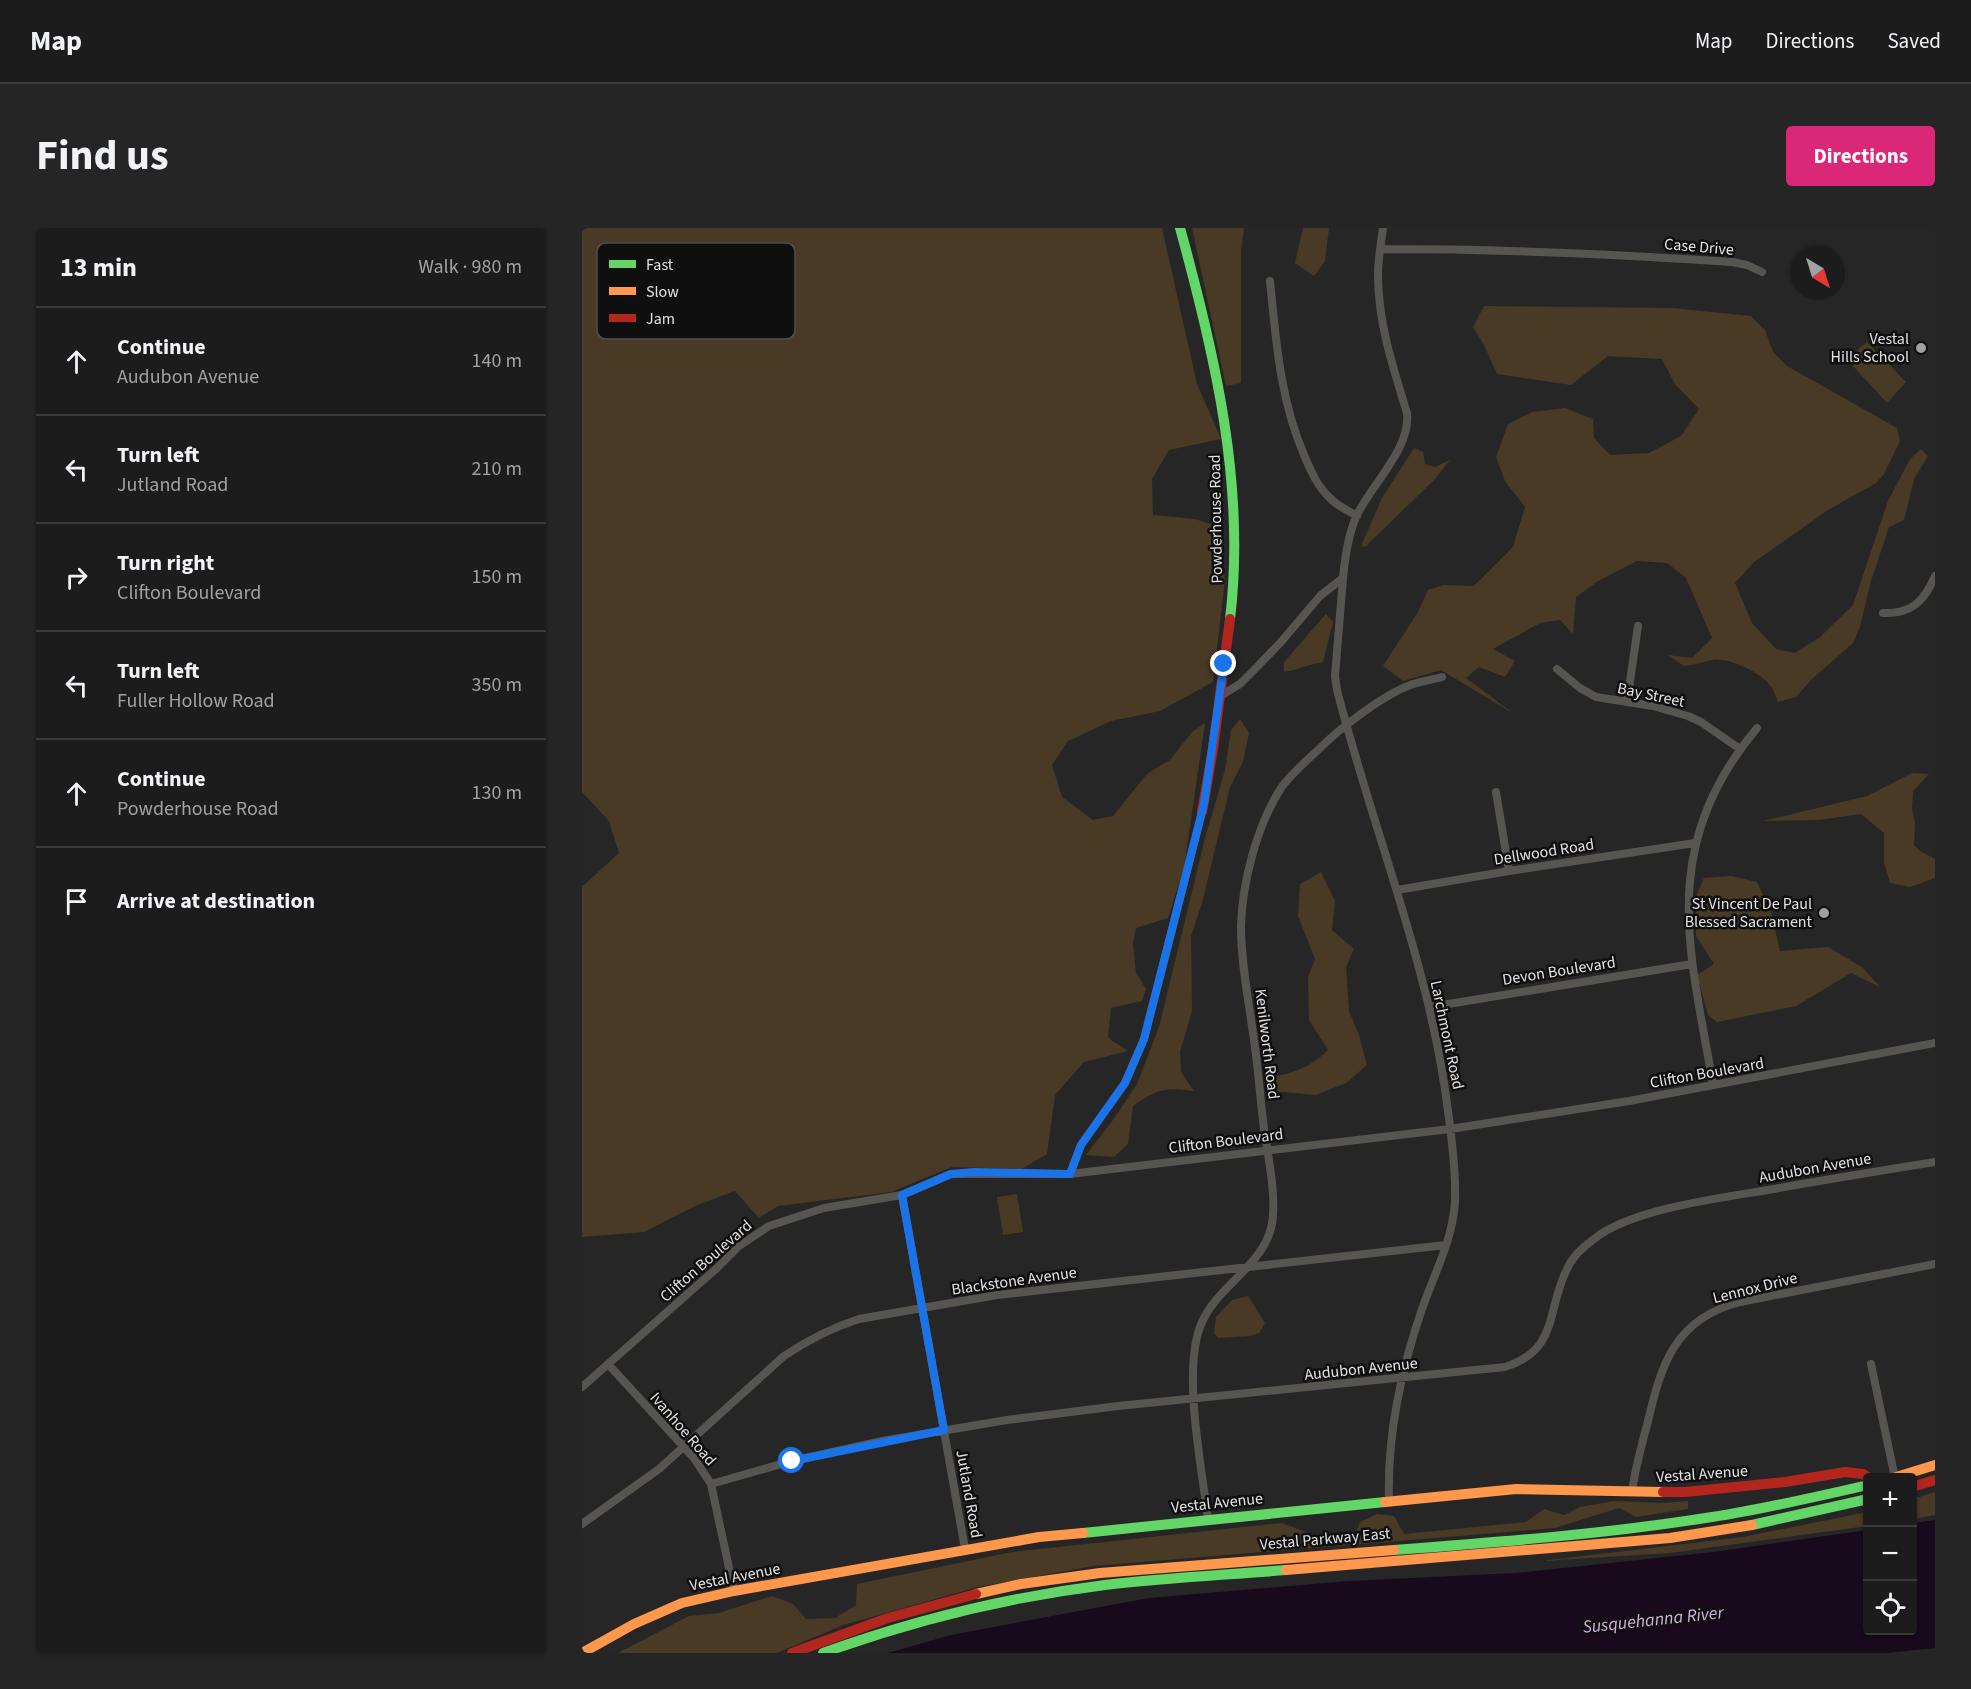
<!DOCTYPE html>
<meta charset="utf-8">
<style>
:root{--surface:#1d1c1d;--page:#252526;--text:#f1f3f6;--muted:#a0a1a4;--line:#3b3a3b;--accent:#db2777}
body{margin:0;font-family:"Source Sans 3",sans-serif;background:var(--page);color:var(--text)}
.controls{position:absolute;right:18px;bottom:18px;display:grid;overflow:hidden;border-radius:6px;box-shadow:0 2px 4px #0004}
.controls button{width:54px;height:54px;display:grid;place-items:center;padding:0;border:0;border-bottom:2px solid var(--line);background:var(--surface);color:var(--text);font:30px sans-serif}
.compass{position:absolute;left:1209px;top:18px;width:54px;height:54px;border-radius:50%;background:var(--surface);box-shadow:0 2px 4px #0004;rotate:142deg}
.stop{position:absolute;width:18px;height:18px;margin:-14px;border:4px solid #1a73e8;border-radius:50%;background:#fff}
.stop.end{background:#1a73e8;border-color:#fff;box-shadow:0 2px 6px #0008}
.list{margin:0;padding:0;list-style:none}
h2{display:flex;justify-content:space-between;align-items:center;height:78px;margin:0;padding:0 24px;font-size:26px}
h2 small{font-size:20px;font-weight:400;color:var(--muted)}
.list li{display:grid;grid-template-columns:39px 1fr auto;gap:18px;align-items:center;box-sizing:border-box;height:108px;padding:0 24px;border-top:2px solid var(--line)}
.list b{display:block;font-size:22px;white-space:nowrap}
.list p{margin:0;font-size:20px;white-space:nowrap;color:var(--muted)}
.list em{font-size:20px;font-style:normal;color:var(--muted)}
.icon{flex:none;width:33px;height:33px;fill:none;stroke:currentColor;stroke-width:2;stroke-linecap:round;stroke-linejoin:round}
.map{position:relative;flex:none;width:1353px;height:1425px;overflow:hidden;border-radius:6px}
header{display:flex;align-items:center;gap:36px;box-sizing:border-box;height:84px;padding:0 30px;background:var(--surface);border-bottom:2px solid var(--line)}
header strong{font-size:28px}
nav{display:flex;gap:33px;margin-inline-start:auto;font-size:21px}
.intro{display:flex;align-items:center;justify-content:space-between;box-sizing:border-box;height:144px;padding:0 36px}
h1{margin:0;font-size:42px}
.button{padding:15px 27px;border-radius:6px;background:var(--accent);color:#fff;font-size:21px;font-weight:700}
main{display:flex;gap:36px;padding:0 36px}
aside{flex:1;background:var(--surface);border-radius:6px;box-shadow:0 2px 4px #0004}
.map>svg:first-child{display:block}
.green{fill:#483a25}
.water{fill:#18091d}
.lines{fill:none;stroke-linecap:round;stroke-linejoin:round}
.street{stroke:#575551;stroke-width:8}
.fast{stroke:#63d668;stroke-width:10}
.slow{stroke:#ff974d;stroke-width:10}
.jam{stroke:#b3261e;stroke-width:10}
.route{stroke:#1a73e8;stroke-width:8}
.poi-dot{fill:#a1a0a1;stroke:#100f10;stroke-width:2}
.labels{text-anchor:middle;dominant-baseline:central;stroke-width:5;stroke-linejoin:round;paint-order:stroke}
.street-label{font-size:16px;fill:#e3e1e3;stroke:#100f10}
.poi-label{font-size:16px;fill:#e3e1e3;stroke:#100f10;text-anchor:end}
.water-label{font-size:18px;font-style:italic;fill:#d4b1e3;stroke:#100f10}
.key{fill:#100f10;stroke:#4f4e4f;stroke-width:1.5}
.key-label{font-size:16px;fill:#e3e1e3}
</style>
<header>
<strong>Map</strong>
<nav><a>Map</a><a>Directions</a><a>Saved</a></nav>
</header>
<div class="intro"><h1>Find us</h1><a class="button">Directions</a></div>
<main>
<aside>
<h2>13 min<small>Walk · 980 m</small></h2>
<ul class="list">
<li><svg class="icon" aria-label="ahead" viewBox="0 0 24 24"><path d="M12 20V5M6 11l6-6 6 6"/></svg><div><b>Continue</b><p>Audubon Avenue</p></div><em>140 m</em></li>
<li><svg class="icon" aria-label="left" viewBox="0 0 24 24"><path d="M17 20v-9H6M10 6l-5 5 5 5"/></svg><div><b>Turn left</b><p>Jutland Road</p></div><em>210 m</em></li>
<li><svg class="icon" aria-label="right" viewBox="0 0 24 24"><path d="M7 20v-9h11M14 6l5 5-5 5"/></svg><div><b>Turn right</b><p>Clifton Boulevard</p></div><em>150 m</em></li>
<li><svg class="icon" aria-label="left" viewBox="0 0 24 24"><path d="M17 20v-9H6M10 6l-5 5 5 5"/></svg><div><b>Turn left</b><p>Fuller Hollow Road</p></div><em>350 m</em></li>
<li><svg class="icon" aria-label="ahead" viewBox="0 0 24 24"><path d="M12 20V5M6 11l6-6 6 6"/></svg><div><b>Continue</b><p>Powderhouse Road</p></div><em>130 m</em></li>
<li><svg class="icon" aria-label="arrive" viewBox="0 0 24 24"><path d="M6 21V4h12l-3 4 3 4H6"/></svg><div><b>Arrive at destination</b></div></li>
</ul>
</aside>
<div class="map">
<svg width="1353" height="1425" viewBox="0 0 1353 1425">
<rect width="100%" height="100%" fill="#272627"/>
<!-- green -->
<path class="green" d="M0 0H580L615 156 639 211 587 222 570 251 571 287 613 291 634 298 643 352 631 454 578 483 529 493 486 513 470 537 480 569 511 592 531 588 565 546 588 532 610 504 623 495 602 640 586 690 554 700 551 715 554 745 564 761 560 773 529 780 526 810 546 823 502 834 473 867 465 926 440 941 370 939 309 964 196 978 177 990 153 963 113 978 62 1004 0 1009V657H2L37 625 27 593 0 564Z
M610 0H662L659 23V155L644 158Z
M721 0H747L743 33 732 48 713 35Z
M902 78 1090 80 1169 88 1183 102 1191 124 1205 138 1315 200 1318 213 1302 246 1294 255 1246 282 1172 334 1153 355 1170 395 1194 421 1213 425 1238 409 1271 377 1306 273 1328 231 1339 221 1346 228 1332 251 1322 292 1307 299 1289 353 1278 399 1271 415 1230 451 1214 469 1196 474C1194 468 1191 461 1187 456 1177 444 1146 429 1130 432 1121 434 1112 437 1102 438L1086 427 1110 430 1130 410 1104 350 1085 335 1055 333 1016 353 994 369 991 406 978 392 958 395 911 421 933 433 923 449 897 439 884 450 932 486 859 442 821 453 801 438 836 384 846 362 862 357 892 358 931 319 943 279 923 253 914 229 926 196 950 184 983 180 1011 191 1012 210 1028 227 1067 225 1099 208 1117 181 1093 156 1080 131 1026 128 989 157 915 146 902 117 891 99Z
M1285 114 1324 154 1305 175 1271 138 1277 120Z
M832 220 841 224 843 236 853 239 868 232 853 251 783 319 779 318 800 270Z
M744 386 751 394 741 434C727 436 716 442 702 444V434Z
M658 491 667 505 661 534 648 559 620 675 609 708 610 783 598 824 599 844 612 863C583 859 575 861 551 878L546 916 532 929 504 927 531 892 555 856 577 799 623 610 643 542 649 502Z
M1330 545 1347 546 1331 563 1330 581 1333 595 1332 617 1338 623 1353 631V650L1328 659 1308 655 1302 634V605L1279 586 1237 592 1181 593 1285 568Z
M739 644 753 673 750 702 772 721 764 739 767 783 777 807 785 837 764 855 734 867 692 863 691 849C713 845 730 838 746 822L727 792 726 749 733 731 716 688 718 656Z
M1149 648 1175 654 1189 684 1198 723 1246 719 1280 739 1298 759 1269 745 1214 778 1135 794 1126 787 1115 747 1132 736 1114 708V668L1122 650Z
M435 966 441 1004 421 1007 415 969Z
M666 1068 683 1095 677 1105 668 1108 636 1110 632 1105 634 1089 650 1072Z
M1353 1264V1287L1331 1291V1271Z
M1032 1273 1079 1275 1106 1273V1281L1054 1289 1037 1280 973 1300 511 1338 396 1359 261 1397 195 1425H36L107 1388 137 1385 190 1368 211 1376 224 1391 253 1390 274 1377 275 1356 430 1324 700 1295 742 1311 773 1307 778 1294 795 1286 812 1288 822 1306 944 1294 962 1281 982 1287 998 1279Z
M1285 1284V1298L1088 1325 959 1333 1161 1309Z"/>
<!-- water -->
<path class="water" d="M1353 1292V1420L1305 1425H306L369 1407 567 1370 767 1353 934 1345 1131 1324 1285 1302 1286 1402H1330L1331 1295Z"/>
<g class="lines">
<!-- street -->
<path class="street" d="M799 21C916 21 1033 26 1150 34L1165 37 1180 44
M688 53C694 113 698 171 722 227 729 243 735 258 748 270 755 278 765 282 775 288
M761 350 753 448 755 462C791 603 848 738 866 883 870 912 874 944 873 973 871 1012 852 1046 840 1081 819 1142 805 1209 807 1273
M1301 385C1329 386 1342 374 1353 348
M975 441 998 460 1014 469 1071 478 1106 488 1119 494 1158 521
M638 468 658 456 671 443 699 414 738 368 761 350C763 329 766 306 775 287 790 256 829 220 825 185 811 139 796 95 796 47 796 31 799 15 801 0
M1045 474 1056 398
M914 564 927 643
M815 662 927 643 1113 615
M848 779 1110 736
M1131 856C1107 719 1076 619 1175 500
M488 946 499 917 543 855 562 811 620 584
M320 967 383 1321
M26 1136 112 1230 129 1256 152 1363
M1289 1136 1313 1250
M0 1159 135 1040 157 1018 187 998 242 980 320 967 369 946H488L868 901 1047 873 1353 815
M129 1256 210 1233 300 1213 425 1192 536 1178 923 1139C977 1122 964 1083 985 1041 990 1029 1001 1019 1012 1011 1049 981 1138 970 1186 962 1242 952 1297 943 1353 934
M1050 1264C1053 1241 1059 1219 1065 1197 1079 1137 1092 1091 1158 1074L1353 1036
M626 1291C620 1240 599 1140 620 1094 638 1054 688 1035 691 988 693 959 686 929 682 901 678 869 676 837 671 805 666 769 659 734 659 699 660 655 675 597 699 560 709 546 723 534 736 522 758 500 802 466 831 456 840 453 850 452 860 449
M0 1296 77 1241 202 1128C226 1112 249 1100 277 1091L415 1067 864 1017"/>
<!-- fast -->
<path class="fast" d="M598 0C633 127 664 259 648 391
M1170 1297 1286 1271
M501 1305 803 1274
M812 1322C918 1314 1024 1306 1130 1289 1182 1281 1234 1269 1286 1257
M241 1425C332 1392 426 1369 523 1357 583 1350 644 1347 704 1342"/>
<!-- slow -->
<path class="slow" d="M1311 1250 1353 1237
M803 1274 934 1261 1081 1264
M704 1342 1088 1310 1170 1297
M394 1366 439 1356 518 1345 812 1322
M0 1425 52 1396 100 1375 152 1363 457 1309 501 1305"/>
<!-- jam -->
<path class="jam" d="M620 584 631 521 648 391
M1330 1259 1353 1252
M1081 1264H1103L1203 1254 1263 1244 1281 1246 1287 1250
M210 1425 306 1390 394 1366"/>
</g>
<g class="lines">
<!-- route -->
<path class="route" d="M210 1233 362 1202 320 967 369 946 392 944 488 946 499 917 543 855 562 811 622 576 642 436"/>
</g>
<!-- markers -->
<g class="poi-dot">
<circle cx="1339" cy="120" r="6"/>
<circle cx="1242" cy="685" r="6"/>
</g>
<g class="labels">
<!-- street labels -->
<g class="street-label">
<text transform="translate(1117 19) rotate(5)">Case Drive</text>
<text transform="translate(634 291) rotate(-91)">Powderhouse Road</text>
<text transform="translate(1069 467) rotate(12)">Bay Street</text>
<text transform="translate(962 624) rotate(-9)">Dellwood Road</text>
<text transform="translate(977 743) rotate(-9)">Devon Boulevard</text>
<text transform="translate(865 807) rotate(78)">Larchmont Road</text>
<text transform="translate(685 816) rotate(83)">Kenilworth Road</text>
<text transform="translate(1125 845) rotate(-10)">Clifton Boulevard</text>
<text transform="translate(644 913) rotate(-7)">Clifton Boulevard</text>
<text transform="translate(1233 940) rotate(-10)">Audubon Avenue</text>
<text transform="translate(124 1033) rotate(-41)">Clifton Boulevard</text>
<text transform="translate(432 1053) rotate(-8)">Blackstone Avenue</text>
<text transform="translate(1173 1060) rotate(-14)">Lennox Drive</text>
<text transform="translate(779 1141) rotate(-6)">Audubon Avenue</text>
<text transform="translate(101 1201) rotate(49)">Ivanhoe Road</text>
<text transform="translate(1120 1246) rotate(-4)">Vestal Avenue</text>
<text transform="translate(387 1266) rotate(80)">Jutland Road</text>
<text transform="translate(635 1275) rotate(-6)">Vestal Avenue</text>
<text transform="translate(743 1311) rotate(-5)">Vestal Parkway East</text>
<text transform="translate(153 1349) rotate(-11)">Vestal Avenue</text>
</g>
<!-- poi labels -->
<g class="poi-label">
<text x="1327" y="111">Vestal<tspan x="1327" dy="18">Hills School</tspan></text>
<text x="1230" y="676">St Vincent De Paul<tspan x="1230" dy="18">Blessed Sacrament</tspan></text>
</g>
<!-- water labels -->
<g class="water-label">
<text transform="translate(1071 1392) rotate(-6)">Susquehanna River</text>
</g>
</g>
<!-- legend -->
<rect x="15" y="15" width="198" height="96" rx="9" class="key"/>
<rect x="27" y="32" width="27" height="8" fill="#63d668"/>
<rect x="27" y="59" width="27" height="8" fill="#ff974d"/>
<rect x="27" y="86" width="27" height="8" fill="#b3261e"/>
<g class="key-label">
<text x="64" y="42">Fast</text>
<text x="64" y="69">Slow</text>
<text x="64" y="96">Jam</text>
</g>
</svg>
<div class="controls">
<button>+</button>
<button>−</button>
<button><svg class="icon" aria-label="locate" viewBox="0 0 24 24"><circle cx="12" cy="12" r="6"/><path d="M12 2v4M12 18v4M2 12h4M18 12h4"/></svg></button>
</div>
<svg class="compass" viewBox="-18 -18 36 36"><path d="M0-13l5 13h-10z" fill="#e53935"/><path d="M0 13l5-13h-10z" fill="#a0a1a4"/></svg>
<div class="stop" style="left:210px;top:1233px"></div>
<div class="stop end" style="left:642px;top:436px"></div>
</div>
</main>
